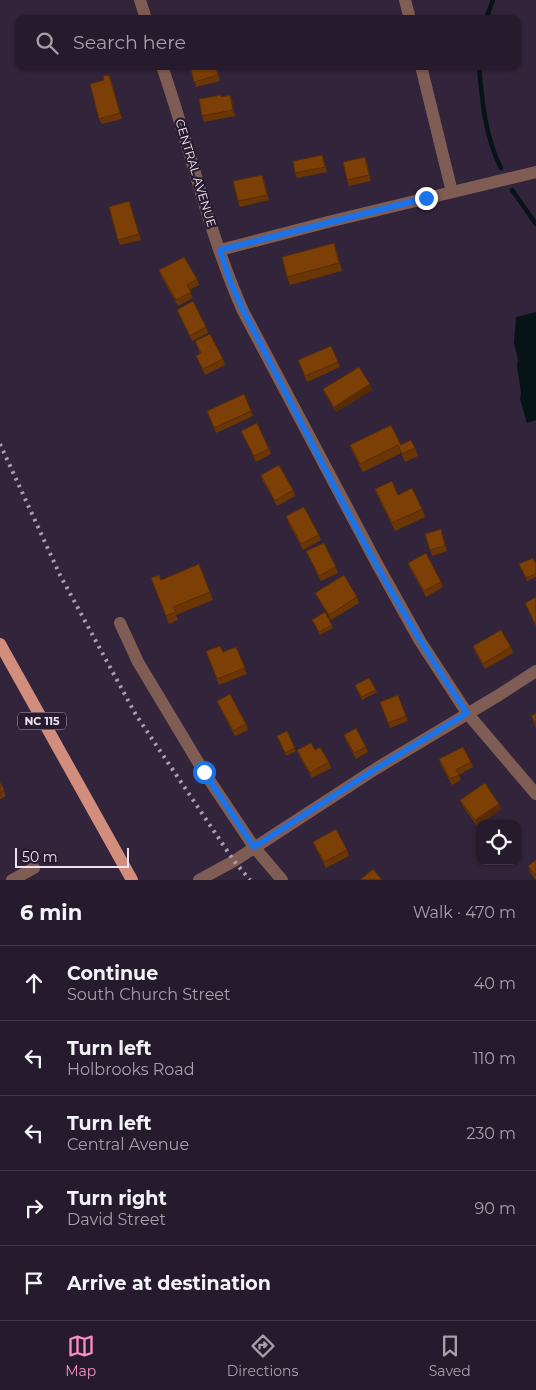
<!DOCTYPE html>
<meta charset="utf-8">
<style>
:root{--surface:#261b2c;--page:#322838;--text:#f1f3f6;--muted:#a4a1a9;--line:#423948;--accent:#fa8fc7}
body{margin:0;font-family:Montserrat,sans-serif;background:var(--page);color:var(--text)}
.controls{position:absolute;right:15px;bottom:15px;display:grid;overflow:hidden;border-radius:10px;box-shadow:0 1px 4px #0004}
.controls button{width:45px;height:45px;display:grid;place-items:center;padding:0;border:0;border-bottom:1px solid var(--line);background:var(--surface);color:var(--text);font:25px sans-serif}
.scale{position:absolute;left:15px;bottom:12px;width:114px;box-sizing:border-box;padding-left:5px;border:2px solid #ece3f1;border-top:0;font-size:14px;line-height:18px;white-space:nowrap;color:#ece3f1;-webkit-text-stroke:4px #281b2f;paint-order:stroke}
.stop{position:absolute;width:15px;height:15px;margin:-11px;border:4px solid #1a73e8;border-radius:50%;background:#fff}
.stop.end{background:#1a73e8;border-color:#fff;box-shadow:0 1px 5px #0008}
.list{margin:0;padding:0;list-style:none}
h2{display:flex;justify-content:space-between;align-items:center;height:65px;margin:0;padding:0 20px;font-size:21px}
h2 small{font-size:16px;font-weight:400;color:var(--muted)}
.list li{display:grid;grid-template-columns:32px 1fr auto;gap:15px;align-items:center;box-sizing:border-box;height:75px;padding:0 20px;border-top:1px solid var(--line)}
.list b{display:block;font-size:19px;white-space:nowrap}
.list p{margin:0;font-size:16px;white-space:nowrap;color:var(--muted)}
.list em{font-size:16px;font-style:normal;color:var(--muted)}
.icon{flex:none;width:28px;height:28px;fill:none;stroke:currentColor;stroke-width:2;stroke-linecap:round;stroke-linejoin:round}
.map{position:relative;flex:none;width:536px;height:880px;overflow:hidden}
.search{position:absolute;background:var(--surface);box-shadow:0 1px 4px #0004;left:15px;right:15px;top:15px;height:55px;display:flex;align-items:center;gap:12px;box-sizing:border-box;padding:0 18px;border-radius:10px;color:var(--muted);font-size:19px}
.sheet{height:440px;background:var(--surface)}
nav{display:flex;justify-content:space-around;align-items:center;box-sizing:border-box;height:70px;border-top:1px solid var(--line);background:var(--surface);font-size:14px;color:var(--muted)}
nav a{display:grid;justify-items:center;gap:2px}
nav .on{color:var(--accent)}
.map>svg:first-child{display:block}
.water{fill:#061317}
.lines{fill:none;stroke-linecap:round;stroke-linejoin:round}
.stream{stroke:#061317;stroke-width:4.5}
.minor{stroke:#7f5d54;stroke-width:12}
.major{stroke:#d28d7c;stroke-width:12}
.rail{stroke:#aba0b1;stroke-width:4;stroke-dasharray:2.5 5;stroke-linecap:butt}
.wall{fill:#6b3605}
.shaded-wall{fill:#572c04}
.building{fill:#7c3f06;stroke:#572c04}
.route{stroke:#1a73e8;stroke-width:6}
.labels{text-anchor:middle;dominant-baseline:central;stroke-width:4.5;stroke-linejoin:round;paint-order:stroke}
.shield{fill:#281b2f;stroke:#b1a7b7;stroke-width:1}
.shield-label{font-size:11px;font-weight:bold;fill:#ece3f1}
.street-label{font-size:12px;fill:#ece3f1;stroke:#281b2f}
</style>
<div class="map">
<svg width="536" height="880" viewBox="0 0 536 880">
<rect width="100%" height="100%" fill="#32243a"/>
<!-- water -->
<path class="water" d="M536 312V420L527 423 520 399 521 393 517 365 518 359 514 343 516 317Z"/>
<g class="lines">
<!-- stream -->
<path class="stream" d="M486 19 493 0
M479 66C482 100 485 137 501 168
M512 190 536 224"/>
<!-- minor -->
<path class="minor" d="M140 0 146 19
M405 0 410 19
M162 66C190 147 208 232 243 311L376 562 420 641 467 713 536 794
M421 66 452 192
M220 250 328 222 536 172
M120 623 138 662 204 772 254 847 282 880
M12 880 34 868
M199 880 234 861 377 768 499 695 536 671"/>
<!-- major -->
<path class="major" d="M0 644 132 880"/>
<!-- rail -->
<path class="rail" d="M0 444 60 575 136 715 234 861 250 880"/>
</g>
<!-- wall -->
<path class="wall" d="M190 66H216L220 81 196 87Z
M111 80 122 119 102 124 99 119Z
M230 95 232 100 235 116 204 122 202 116 221 97Z
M324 160 327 172 297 178 295 173Z
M367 162 371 181 349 186 347 180Z
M264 180 269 200 240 207 238 201Z
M129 201 141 240 120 245 118 240Z
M337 251 342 271 290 285 287 277Z
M159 270 197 279 199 285 189 290 193 298 178 306 161 276Z
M177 310 206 327 208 333 192 341 179 315Z
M195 341 223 359 225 365 205 375 196 356 200 354Z
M338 362 340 367 307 382 300 366Z
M370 384 372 390 336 412 325 394 323 389Z
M207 411H251L253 416 216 433Z
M241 431 269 449 271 454 256 462Z
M350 445H401L415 448 418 456 405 462 401 453 363 472 353 453Z
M261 475 293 490 295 496 277 506 263 481Z
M375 489 398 495 422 509 425 517 395 531 378 497Z
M286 516 319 535 321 540 303 550 288 522Z
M441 529 447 551 432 556 425 534Z
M306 551 336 567 338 573 321 581Z
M408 563 441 582 443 587 426 597 410 568Z
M199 564 213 600 176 615 178 620 169 624 151 578 161 580Z
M536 564V577L527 581 520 567Z
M315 593 357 597 359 603 331 620 318 598Z
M312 620 332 625 333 628 320 635Z
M473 646 511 647 513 653 485 669 475 652Z
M236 647 247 674 219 685 206 651 223 652Z
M355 685 376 690 377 692 362 700Z
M398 695 408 721 390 728 380 702Z
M217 701 246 724 248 730 235 736 219 706Z
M536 713V728L531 716Z
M287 731 296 751 286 756 277 736Z
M344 735 366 747 368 752 356 759 346 741Z
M297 750H315L329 762 331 768 312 778 299 756Z
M439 759 471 762 473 767 459 775 461 780 452 785 441 765Z
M0 782 6 796 0 799Z
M460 800 499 804 501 809 477 826 462 805Z
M313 842 347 850 349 856 326 868 315 847Z
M536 860V880L531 874 528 866Z"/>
<!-- shaded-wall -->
<path class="shaded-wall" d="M230 95 232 100 235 116 233 110Z
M370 384 372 390 336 412 334 407Z
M499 804 501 809 477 826 475 820Z"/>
<!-- building -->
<path class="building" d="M190 66H215L218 75 194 82Z
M109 75 120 113 99 119 90 84 104 80 103 76Z
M221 95V97L230 95 233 110 202 116 199 99Z
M322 155 325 167 295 173 293 161Z
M365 157 369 175 347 180 343 162Z
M262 175 267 195 238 201 233 181Z
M129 201 139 234 118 240 109 207Z
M334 243 339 263 287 277 282 257Z
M184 257 197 279 187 285 191 292 176 300 159 270Z
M193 301 206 327 190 336 177 310Z
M210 334 223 359 203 369 196 356 201 353 195 341Z
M331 346 338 362 305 376 298 360Z
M359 367 370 384 334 407 323 389Z
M244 394 251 411 214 428 207 411Z
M257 423 269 449 254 456 241 431Z
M391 425 401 445 411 440 415 448 402 454 398 445 360 464 350 445Z
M279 465 293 490 275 501 261 475Z
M392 481 398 495 412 488 422 509 392 523 375 489Z
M304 507 319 535 301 544 286 516Z
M441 529 445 546 430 550 425 534Z
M324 543 336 567 319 576 306 551Z
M426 553 441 582 424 591 408 563Z
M533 558 536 564V574L526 578 519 564Z
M199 564 210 592 173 607 176 612 166 616 151 578 159 575 161 580Z
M344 575 357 597 329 615 315 593Z
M536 597V626L525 603Z
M325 612 332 625 319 632 312 620Z
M501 630 511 647 483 664 473 646Z
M220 646 223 652 236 647 245 668 217 679 206 651Z
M369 678 376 690 361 697 355 685Z
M230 694 246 724 233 731 217 701Z
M398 695 406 716 388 723 380 702Z
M536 713V724L531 716Z
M356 728 366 747 354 753 344 735Z
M287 731 295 748 285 753 277 736Z
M311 743 315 750 320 747 329 762 310 773 297 750Z
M463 747 471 762 456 770 459 775 450 779 439 759Z
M0 782 4 790 0 793Z
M485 783 499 804 475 820 460 800Z
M336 829 347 850 324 862 313 842Z
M536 860V876L528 866Z
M373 869 382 880H360Z"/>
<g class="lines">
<!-- route -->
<path class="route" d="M204 772 254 847 377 768 467 713C381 587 314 446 243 310L230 281 220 250 426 198"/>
</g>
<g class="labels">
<!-- shield labels -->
<rect class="shield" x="18" y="712.5" width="48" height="17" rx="4"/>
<g class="shield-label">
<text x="42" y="721">NC 115</text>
</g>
<!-- street labels -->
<g class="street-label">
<text transform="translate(196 173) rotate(73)">CENTRAL AVENUE</text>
</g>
</g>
</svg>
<div class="controls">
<button><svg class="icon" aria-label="locate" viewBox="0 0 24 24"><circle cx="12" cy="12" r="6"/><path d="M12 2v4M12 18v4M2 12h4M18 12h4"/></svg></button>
</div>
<div class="scale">50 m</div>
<div class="stop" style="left:204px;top:772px"></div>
<div class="stop end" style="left:426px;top:198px"></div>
<div class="search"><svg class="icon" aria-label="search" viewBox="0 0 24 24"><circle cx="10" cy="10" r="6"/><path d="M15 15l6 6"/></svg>Search here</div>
</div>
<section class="sheet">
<h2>6 min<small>Walk · 470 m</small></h2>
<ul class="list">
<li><svg class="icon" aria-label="ahead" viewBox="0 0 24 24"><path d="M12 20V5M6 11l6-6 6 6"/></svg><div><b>Continue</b><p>South Church Street</p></div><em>40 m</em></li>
<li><svg class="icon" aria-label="left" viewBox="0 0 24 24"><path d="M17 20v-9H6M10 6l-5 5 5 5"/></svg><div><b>Turn left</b><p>Holbrooks Road</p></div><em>110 m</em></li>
<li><svg class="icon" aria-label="left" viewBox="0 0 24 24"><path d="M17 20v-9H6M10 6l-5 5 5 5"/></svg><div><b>Turn left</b><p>Central Avenue</p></div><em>230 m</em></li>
<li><svg class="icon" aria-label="right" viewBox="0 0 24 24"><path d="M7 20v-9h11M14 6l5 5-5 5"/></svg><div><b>Turn right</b><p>David Street</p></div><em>90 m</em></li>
<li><svg class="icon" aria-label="arrive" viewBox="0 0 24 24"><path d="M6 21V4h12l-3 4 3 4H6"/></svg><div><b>Arrive at destination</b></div></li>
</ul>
</section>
<nav>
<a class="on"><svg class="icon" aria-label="map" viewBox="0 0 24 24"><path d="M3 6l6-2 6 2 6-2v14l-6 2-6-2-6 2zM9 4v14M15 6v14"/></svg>Map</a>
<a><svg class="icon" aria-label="directions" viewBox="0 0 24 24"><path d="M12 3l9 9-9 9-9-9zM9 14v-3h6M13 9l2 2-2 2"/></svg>Directions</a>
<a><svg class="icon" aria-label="saved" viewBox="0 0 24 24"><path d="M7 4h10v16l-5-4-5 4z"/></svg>Saved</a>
</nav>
